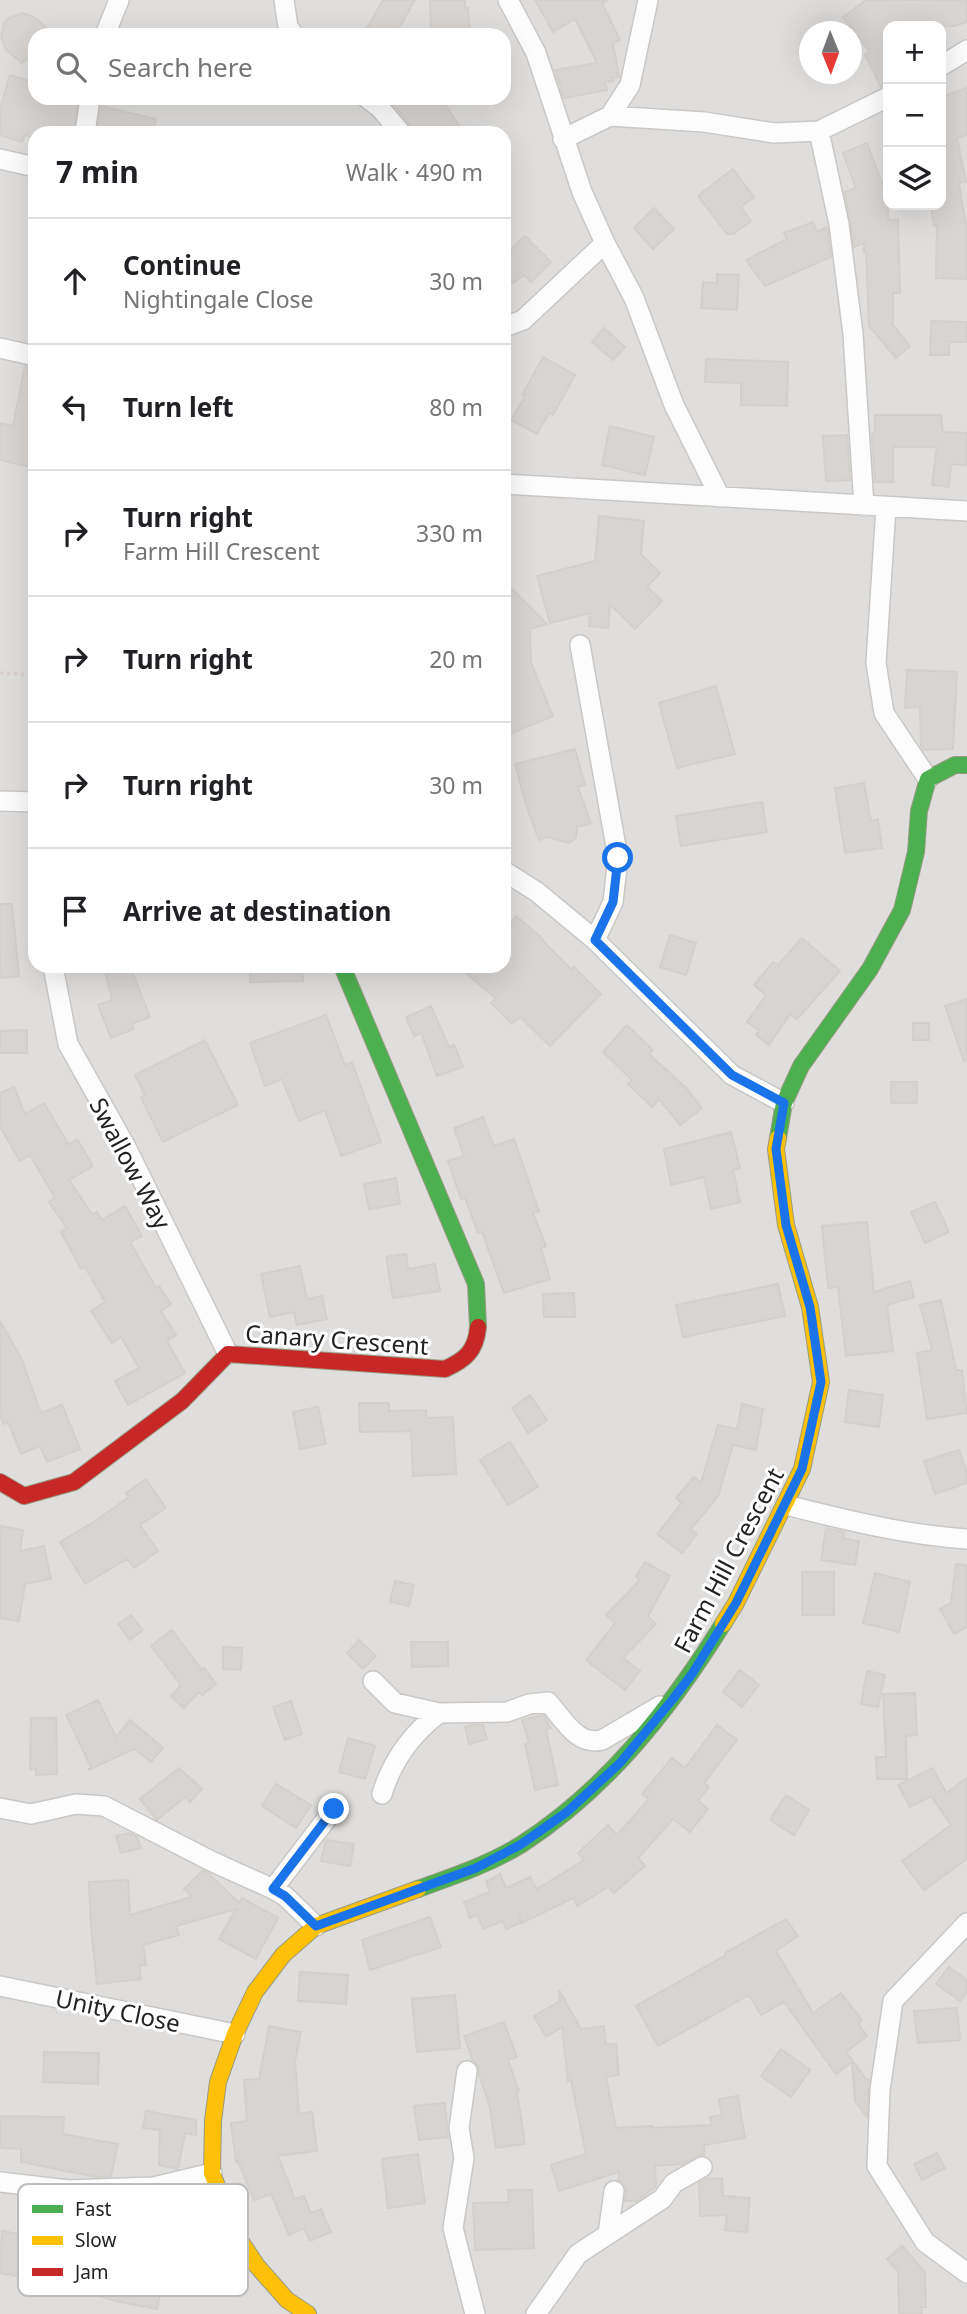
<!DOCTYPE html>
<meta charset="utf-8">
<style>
:root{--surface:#fff;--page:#f2f2f2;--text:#202124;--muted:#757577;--line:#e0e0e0}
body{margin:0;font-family:"Noto Sans",sans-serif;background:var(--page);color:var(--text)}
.controls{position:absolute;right:21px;top:21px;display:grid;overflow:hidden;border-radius:14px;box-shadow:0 7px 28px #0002}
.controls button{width:63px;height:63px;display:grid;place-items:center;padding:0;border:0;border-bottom:2px solid var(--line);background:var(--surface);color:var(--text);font:35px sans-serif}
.compass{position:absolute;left:799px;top:21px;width:63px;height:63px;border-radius:50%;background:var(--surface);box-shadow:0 7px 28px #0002;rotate:179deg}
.stop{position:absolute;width:21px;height:21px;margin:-16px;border:5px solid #1a73e8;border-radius:50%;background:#fff}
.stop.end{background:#1a73e8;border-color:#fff;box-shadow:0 2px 7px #0008}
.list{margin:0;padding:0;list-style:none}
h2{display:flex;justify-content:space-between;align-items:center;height:91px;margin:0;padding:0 28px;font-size:30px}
h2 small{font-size:23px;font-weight:400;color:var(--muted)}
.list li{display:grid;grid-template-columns:46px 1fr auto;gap:21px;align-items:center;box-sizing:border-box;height:126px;padding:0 28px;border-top:2px solid var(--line)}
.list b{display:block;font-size:26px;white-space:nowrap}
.list p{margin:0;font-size:23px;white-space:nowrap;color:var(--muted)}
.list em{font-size:23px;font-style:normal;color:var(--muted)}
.icon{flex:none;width:38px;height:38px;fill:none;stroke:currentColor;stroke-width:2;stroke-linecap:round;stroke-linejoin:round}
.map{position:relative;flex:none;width:967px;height:2314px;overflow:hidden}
.search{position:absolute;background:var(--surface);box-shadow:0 7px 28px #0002;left:28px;top:28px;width:483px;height:77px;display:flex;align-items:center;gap:18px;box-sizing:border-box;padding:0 24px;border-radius:21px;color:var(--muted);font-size:26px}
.panel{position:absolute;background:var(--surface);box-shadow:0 7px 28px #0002;left:28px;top:126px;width:483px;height:847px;border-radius:21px}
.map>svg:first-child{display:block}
.residential{fill:#dfdedc;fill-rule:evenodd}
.building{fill:#d7d4d2;stroke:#d3d0cc;stroke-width:2}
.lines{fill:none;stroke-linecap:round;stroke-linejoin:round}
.street-casing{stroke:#c9c8c7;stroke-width:22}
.fast-casing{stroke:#999a82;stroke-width:18}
.slow-casing{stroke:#999a82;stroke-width:18}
.jam-casing{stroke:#999a82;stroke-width:18}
.path{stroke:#dccecd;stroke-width:3.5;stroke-dasharray:3.5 3.5;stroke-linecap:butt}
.street{stroke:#fdfcfc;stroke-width:19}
.fast{stroke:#4caf50;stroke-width:16}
.slow{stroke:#ffc107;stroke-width:16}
.jam{stroke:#c62828;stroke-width:16}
.route{stroke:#1a73e8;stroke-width:9}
.labels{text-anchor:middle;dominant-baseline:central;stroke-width:6;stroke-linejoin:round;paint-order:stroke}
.street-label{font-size:24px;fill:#222;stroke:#fff}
.key{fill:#fff;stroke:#bdbdbd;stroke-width:2}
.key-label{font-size:19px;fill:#222}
</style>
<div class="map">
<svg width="967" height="2314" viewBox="0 0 967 2314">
<rect width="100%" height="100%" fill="#f0eeeb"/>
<!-- residential -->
<path class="residential" d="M0 0H967V2314H0ZM888 26H941V205H888ZM810 32H852V74H810ZM35 35H504V98H35ZM35 133H504V966H35Z"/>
<!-- building -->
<path class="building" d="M383 0H415L395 35H363Z
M430 0H465V8H468L470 30 455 31V35H431Z
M535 0H608L602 3 620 40 613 43 619 77 613 78V81L605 82 607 90 564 98 555 70 597 63 575 19 553 32Z
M866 0H967V22L954 26H888V85L881 87 865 55 870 52 843 17Z
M23 13 36 18 53 35H35V53L22 63 6 50 1 37 4 23 9 18Z
M10 75 35 82V98H78L73 133H35V138L25 135 22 142 0 135V109Z
M967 88V135L957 138 966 182 959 183 967 231V279L936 278 937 226H934L931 205H941V97Z
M388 98H441L464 133H413L410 125Z
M101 106 156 119 153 133H97Z
M867 143 883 185 888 183V220H898L900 293H893V325L910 346 896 358 869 326 866 252H864V243L854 247 845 192 856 188 843 153Z
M733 169 754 197 741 207 751 221 733 234H727L698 196Z
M654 208 674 229 653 249 634 228Z
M813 222 817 232 827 227 831 257 765 286 746 260 787 239 784 233Z
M525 236 551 262 531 282 524 275 504 289V256Z
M717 274 739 275 737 310 701 308 703 282 717 283Z
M931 321 967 322V342H949V355H930Z
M604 328 625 347 613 360 592 342Z
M543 357 575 375 553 415 549 413 537 434 511 420 526 395H522Z
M706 359 788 362 787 406 741 405V383L705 382Z
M25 366 35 368V468L0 460V423L13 426Z
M875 415H941L943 432 967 433V465L951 464 949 487 932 485 937 447H893V482H875L872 434 875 433Z
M610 426 654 437 645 475 602 465Z
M847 435 850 480 826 481 823 436Z
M599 516 644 521 641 554 660 573 647 587 662 601 635 629 610 604 608 628 589 626 590 613 550 623 537 576 595 561Z
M504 581 547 624 530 629 531 663 553 716 508 735 504 725Z
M907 670 957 672 953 749 924 750 921 746 920 707 905 708Z
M716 686 735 754 677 768 659 703Z
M575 749 585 785 578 787 591 823 577 827 576 838 569 843 547 837 539 840 526 805 515 764Z
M864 783 871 821 878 819 882 848 845 853 835 788Z
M762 802 767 832 681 846 676 816Z
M0 904H12L19 976 0 978Z
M516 916 543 939 542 940 572 970 574 967 601 994 550 1046 520 1017 512 1024 491 1003 496 998 457 966H504V931Z
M670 935 696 943 686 975 660 967Z
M802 938 840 971 797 1019 790 1014 769 1045 756 1035 759 1030 747 1022 766 995 754 985 773 962 778 965Z
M104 966H130L150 1017 132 1024 134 1029 111 1038 98 1005 112 1000Z
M250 966H303V981L250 982Z
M967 999V1060L964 1061 945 1006Z
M431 1006 449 1047 454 1045 463 1067 437 1076 421 1033 414 1036 406 1017Z
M326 1015 345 1065 352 1062 381 1142 341 1156 325 1110 299 1121 282 1079 265 1086 250 1043Z
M913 1023H929V1040H913Z
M627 1025 653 1050 649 1054 687 1089 702 1108 680 1125 659 1099 652 1107 628 1084 632 1080 603 1052Z
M27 1030V1053H0V1031Z
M205 1040 238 1105 163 1142 141 1098 145 1095 135 1075Z
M891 1082H917V1103H891Z
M14 1087 25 1114 44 1103 69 1145 77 1139 93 1166 69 1180 92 1214 97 1212 102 1220 125 1206 142 1236 130 1242 156 1288 159 1286 171 1304 161 1311 176 1335 167 1341 185 1373 128 1405 115 1381 139 1368 121 1337 112 1343 91 1311 105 1302 85 1267 81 1269 61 1232 67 1228 49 1202 55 1198 30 1155 20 1161 0 1127V1093Z
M483 1117 494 1146 514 1139 539 1211 533 1213 546 1246 541 1248 550 1279 504 1293 482 1232 478 1233 465 1198 461 1199 448 1161 464 1156 454 1128Z
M731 1132 740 1168 733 1170 740 1202 711 1209 704 1177 671 1185 664 1149Z
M396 1178 400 1204 369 1209 364 1184Z
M935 1202 949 1232 925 1243 911 1212Z
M867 1222 874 1292 910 1281 914 1297 887 1305 893 1351 846 1356 838 1287 828 1288 822 1226Z
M406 1254 408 1269 435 1264 440 1291 393 1298 386 1257Z
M300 1266 307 1299 322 1296 327 1319 297 1325 294 1312 270 1317 261 1274Z
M778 1284 785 1316 683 1337 676 1305Z
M574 1293 575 1317H544L543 1294Z
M941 1300 956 1370H962L967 1413 927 1419 917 1353 932 1350 920 1305Z
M0 1321 22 1360 41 1413 62 1405 80 1449 47 1462 40 1446 21 1454 8 1422 3 1424 0 1414Z
M849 1390 883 1395 879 1427 845 1422Z
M530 1395 547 1420 528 1433 512 1408Z
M359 1403H389V1411L426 1410 427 1418 453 1417 456 1474 413 1476 411 1431 360 1432Z
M742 1404 763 1409 756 1450 733 1445 718 1496 691 1529 697 1534 682 1553 657 1534 682 1503 676 1498 694 1477 701 1483 718 1425 737 1429Z
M318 1407 326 1444 300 1449 293 1412Z
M510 1442 538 1487 508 1505 480 1460Z
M959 1450 967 1473V1483L935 1494 924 1461Z
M146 1479 166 1508 140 1525 158 1551 134 1568 127 1559 85 1584 60 1542 97 1520 129 1497 126 1493Z
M0 1526 23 1530 20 1551 44 1546 51 1579 25 1584 19 1621 0 1618Z
M826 1528 844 1532 843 1538 859 1541 855 1565 821 1560Z
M645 1562 670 1576 648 1616 656 1624 623 1658 640 1671 625 1690 586 1660 615 1623 606 1615 640 1580 636 1577Z
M956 1564 967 1565V1627L954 1634 940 1609 951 1603Z
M802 1572H834V1615H802Z
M875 1573 910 1582 899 1632 863 1623Z
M395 1581 414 1585 409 1606 390 1602Z
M131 1615 143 1630 130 1640 118 1624Z
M172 1630 202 1670 204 1668 216 1684 202 1695 199 1692 184 1708 171 1696 181 1685 151 1646Z
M359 1640 376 1656 363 1669 347 1653Z
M411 1642H448V1666L412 1667Z
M223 1647 242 1648 241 1670 223 1669Z
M740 1670 759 1685 742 1707 723 1692Z
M867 1671 885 1675 878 1707 861 1704Z
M915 1693 917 1735 906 1736 907 1779H877L876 1757H886L883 1694Z
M98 1700 116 1737 130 1720 163 1748 151 1762 134 1749 88 1770 91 1767 66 1715Z
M291 1701 302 1734 285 1740 273 1707Z
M543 1715 551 1728 546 1729 558 1785 535 1790 525 1744 529 1743 522 1720Z
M31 1718H56L57 1774 36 1775V1769H30Z
M474 1725H483L487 1739 469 1744 465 1727Z
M717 1725 737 1740 704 1783 709 1787 698 1801 708 1809 690 1832 673 1819 638 1858 645 1866 614 1893 608 1887 577 1906 573 1898 522 1923 519 1916 521 1923 506 1929 503 1921 483 1929 478 1915 470 1918 464 1902 490 1892 486 1882 500 1874 506 1888 530 1877 537 1889 584 1860 578 1853 608 1825 617 1835 649 1799 642 1794 672 1758 685 1768Z
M348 1738 375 1746 365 1779 339 1772Z
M179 1768 202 1789 190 1802 185 1797 157 1820 140 1799Z
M933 1768 946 1793 967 1778V1859L924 1890 902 1861 951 1825 931 1796 910 1807 898 1785Z
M276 1784 311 1805 296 1828 262 1806Z
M786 1795 809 1810 794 1835 770 1820Z
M129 1833 137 1837 141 1848 121 1853 116 1836Z
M326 1840 354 1844 350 1866 321 1861Z
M203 1870 209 1874 239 1903 242 1898 278 1918 256 1959 219 1939 236 1909 176 1926 179 1935 143 1945 146 1965 139 1966 141 1979 97 1984 91 1927 89 1882 128 1880 130 1915 192 1897 184 1889Z
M430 1917 441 1947 370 1970 362 1940Z
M786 1919 798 1936 776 1951 813 2013 841 1993 862 2020 858 2023 867 2036 846 2052 867 2080H869L867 2117 855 2101 852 2062 836 2074 784 2002 761 2015 749 1995 658 2046 636 2006 726 1955 725 1953Z
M949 1967 967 1980V1992L960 2001 936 1984Z
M300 1972 348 1975 346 2004 298 2001Z
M559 1990 581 2029 604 2026 606 2044H616L619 2075 606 2077 616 2128 653 2126V2128L711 2125 710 2117 722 2115 719 2099 738 2096 745 2138 704 2145V2155L697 2156 683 2164 655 2166 656 2186 637 2201H625L626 2187 619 2180V2172L559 2191 551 2165 586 2154 571 2080 568 2081 562 2027 546 2037 534 2016 560 2001Z
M455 1995 460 2048 417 2052 412 1999Z
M957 2008 960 2040 918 2043 914 2011Z
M504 2022 517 2057 508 2060 519 2091 517 2092 525 2144 496 2148 489 2104 479 2075V2067L473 2061 464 2036Z
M269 2026 301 2032 295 2061 299 2114 312 2112 317 2151 278 2156 295 2199 304 2196 311 2213 321 2209 331 2232 310 2241 304 2228 289 2235 271 2194 254 2200 238 2161 236 2162 231 2123 247 2121 244 2080 259 2079Z
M781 2049 810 2070 791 2097 761 2076Z
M44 2052 99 2053 98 2084 43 2082Z
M445 2103 448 2137 419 2140 414 2106Z
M146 2111 196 2120V2135L185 2133 178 2169 159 2165 160 2130 143 2128Z
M0 2116 64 2117 63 2134 118 2144 111 2176 96 2177 21 2162V2149L0 2148Z
M937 2153 945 2168 922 2180 914 2164Z
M418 2154 425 2203 388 2208 382 2159Z
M722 2178 723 2196 750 2198 747 2232 725 2230 727 2215 700 2216 699 2183 706 2179Z
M508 2190H532L534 2248 475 2250 473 2203 509 2202Z
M95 2209 130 2218 117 2274 162 2281 157 2309 115 2301 65 2284 72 2262 81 2265Z
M2 2231 34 2237 26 2278 0 2273Z
M902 2246 925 2272 926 2307H921L922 2314H899L898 2271 887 2259Z"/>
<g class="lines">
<!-- street casing -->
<g class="street-casing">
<path id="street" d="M284 0 288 27 294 35
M508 0 536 53 582 192 605 243 634 298 674 405 720 497
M105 35 119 0
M941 66 967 50
M367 98 380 108 401 133
M610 116 630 85 648 0
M819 131 839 224 853 334 864 506
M85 133 90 98
M563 139 610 116 704 122 774 133 819 131 888 97
M0 159 35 167
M504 327 523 320 605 243
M0 348 35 356
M504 484 967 511
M886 507 876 663 884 713 928 779
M580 645 618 858 613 902 595 940
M0 801 35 802
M504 871 537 892 595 940 732 1075 784 1103
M53 966 68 1044 127 1149 228 1354
M786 1505C846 1520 905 1535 967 1539
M373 1681 395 1703 439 1713 507 1712 529 1704 548 1702C564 1720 577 1746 602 1740L660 1706
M382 1794C392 1761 413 1733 439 1713
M0 1808 31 1814 76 1804 104 1806 211 1861 273 1889 285 1896 316 1926
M273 1889 334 1809
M967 1923 893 2001 880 2090 877 2166 925 2242 967 2273
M0 1986 235 2034
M467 2071 459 2128 464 2158 453 2228 475 2314
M0 2182 68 2190 154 2187 212 2173
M608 2234 614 2191
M536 2314 578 2254 662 2199 674 2183 702 2167"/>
</g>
<!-- fast casing -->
<g class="fast-casing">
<path id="fast" d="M342 966 476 1284 478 1327
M778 1138 784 1103 801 1066 870 969 902 910 916 852 919 811 928 779 955 765H967
M418 1889C454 1876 490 1864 522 1844 607 1789 670 1709 723 1624"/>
</g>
<!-- slow casing -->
<g class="slow-casing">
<path id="slow" d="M723 1624 736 1603 802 1469 821 1382 810 1307 786 1225 776 1149 778 1138
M308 2314 287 2300 257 2266 235 2233 212 2173 213 2121 218 2082 235 2034 255 1992 283 1955 316 1926 418 1889"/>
</g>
<!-- jam casing -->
<g class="jam-casing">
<path id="jam" d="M0 1482 24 1496 74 1482 182 1401 228 1354 445 1369C465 1360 476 1351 478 1327"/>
</g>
<!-- path -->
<path class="path" d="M0 673 35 675"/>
<!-- street -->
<use href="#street" class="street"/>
<!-- fast -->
<use href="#fast" class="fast"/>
<!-- slow -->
<use href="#slow" class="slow"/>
<!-- jam -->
<use href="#jam" class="jam"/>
</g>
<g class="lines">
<!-- route -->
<path class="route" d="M334 1809 273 1889 285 1896 316 1926 476 1868 520 1845 567 1812 620 1763 673 1699 692 1674 736 1603 802 1469 821 1382 810 1307 786 1225 776 1149 784 1103 732 1075 595 940 613 902 618 858"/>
</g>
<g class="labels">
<!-- street labels -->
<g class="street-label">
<text transform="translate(131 1163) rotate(62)">Swallow Way</text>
<text transform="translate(337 1339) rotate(4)">Canary Crescent</text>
<text transform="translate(728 1560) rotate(-62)">Farm Hill Crescent</text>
<text transform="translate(118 2010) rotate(12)">Unity Close</text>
</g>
</g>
<!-- legend -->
<rect x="18" y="2184" width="230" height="112" rx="10" class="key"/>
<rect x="32" y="2205" width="31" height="8" fill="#4caf50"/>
<rect x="32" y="2236" width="31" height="9" fill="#ffc107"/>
<rect x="32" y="2268" width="31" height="8" fill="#c62828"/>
<g class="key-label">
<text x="75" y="2216">Fast</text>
<text x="75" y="2247">Slow</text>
<text x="75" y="2279">Jam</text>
</g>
</svg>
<div class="controls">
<button>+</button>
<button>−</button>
<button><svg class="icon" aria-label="layers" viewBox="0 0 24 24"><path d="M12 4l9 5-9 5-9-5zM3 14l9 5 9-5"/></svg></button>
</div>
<svg class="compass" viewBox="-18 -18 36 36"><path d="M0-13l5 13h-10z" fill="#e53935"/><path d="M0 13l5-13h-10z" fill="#757577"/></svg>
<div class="stop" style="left:618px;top:858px"></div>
<div class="stop end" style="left:334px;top:1809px"></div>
<div class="search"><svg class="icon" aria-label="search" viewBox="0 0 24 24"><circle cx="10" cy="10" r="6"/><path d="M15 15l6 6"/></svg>Search here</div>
<section class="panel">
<h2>7 min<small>Walk · 490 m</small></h2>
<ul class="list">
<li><svg class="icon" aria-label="ahead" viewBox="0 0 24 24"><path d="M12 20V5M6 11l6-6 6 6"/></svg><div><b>Continue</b><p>Nightingale Close</p></div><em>30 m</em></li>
<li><svg class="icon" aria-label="left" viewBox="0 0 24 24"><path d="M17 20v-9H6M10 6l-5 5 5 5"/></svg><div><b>Turn left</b></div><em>80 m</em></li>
<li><svg class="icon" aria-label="right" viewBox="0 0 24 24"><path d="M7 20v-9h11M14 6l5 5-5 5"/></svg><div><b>Turn right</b><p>Farm Hill Crescent</p></div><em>330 m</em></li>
<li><svg class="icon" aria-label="right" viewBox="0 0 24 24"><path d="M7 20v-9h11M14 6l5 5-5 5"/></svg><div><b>Turn right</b></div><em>20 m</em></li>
<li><svg class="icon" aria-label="right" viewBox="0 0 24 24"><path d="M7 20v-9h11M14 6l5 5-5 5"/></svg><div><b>Turn right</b></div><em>30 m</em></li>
<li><svg class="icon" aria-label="arrive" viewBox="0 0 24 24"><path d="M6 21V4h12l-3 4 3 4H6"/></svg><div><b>Arrive at destination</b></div></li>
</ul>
</section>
</div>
